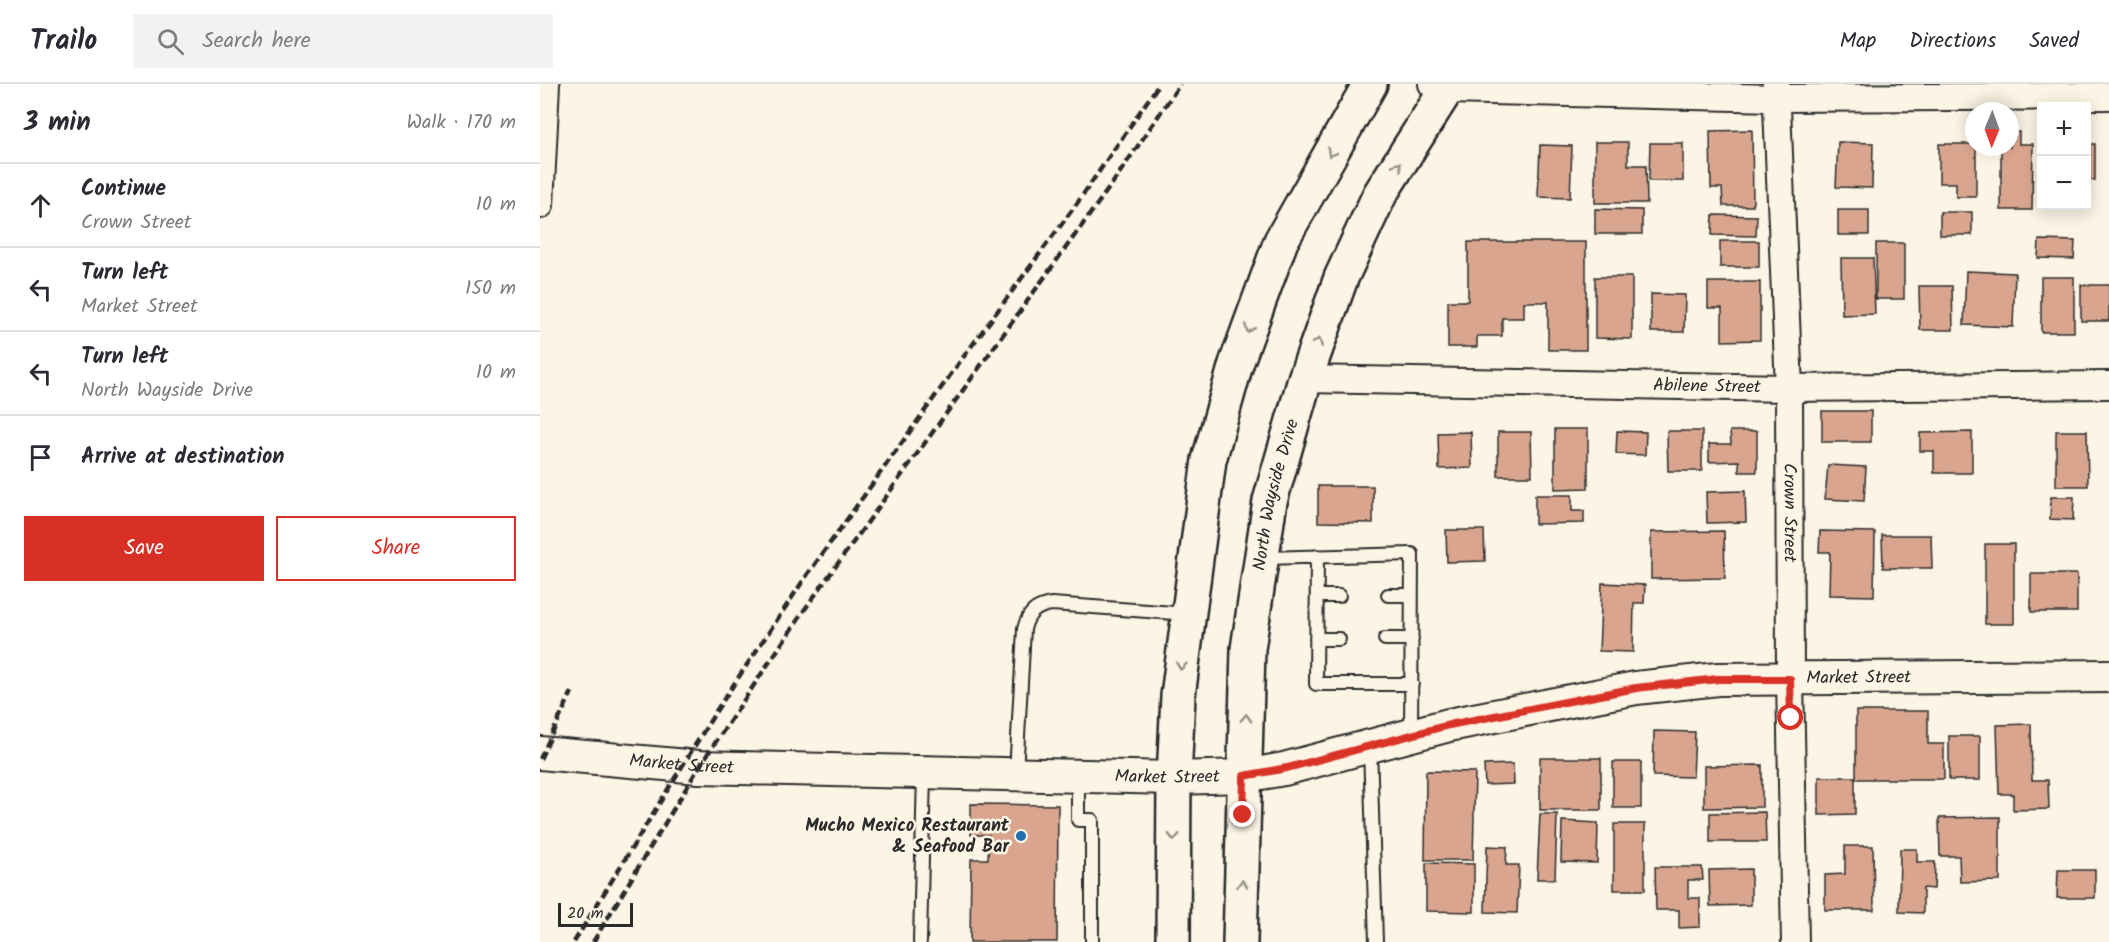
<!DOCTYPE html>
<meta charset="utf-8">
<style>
:root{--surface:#fff;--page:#f2f2f3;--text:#2b2b33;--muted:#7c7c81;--line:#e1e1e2;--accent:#d93025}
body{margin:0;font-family:Kalam,sans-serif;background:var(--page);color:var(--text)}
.controls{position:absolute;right:18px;top:18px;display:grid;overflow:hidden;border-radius:0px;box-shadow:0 3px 15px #0003}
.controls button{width:54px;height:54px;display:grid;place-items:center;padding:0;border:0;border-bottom:2px solid var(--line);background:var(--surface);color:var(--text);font:30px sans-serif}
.compass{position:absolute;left:1425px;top:18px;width:54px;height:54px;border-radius:50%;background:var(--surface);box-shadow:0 3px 15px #0003;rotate:181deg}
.scale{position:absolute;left:18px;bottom:15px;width:75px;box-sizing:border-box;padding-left:6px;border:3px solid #2b2b2b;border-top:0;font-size:16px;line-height:21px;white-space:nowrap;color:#2b2b2b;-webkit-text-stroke:4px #fcf5e5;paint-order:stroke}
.stop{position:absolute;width:18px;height:18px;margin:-14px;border:4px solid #d93025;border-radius:50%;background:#fff}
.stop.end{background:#d93025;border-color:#fff;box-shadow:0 2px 6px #0008}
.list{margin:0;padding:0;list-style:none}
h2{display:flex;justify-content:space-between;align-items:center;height:78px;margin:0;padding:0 24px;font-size:26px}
h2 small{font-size:20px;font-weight:400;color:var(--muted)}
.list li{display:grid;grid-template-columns:39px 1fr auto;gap:18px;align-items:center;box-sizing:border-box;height:84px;padding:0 24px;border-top:2px solid var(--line)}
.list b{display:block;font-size:22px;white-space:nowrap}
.list p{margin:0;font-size:20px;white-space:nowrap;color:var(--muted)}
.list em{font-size:20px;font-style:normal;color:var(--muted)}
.actions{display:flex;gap:12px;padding:18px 24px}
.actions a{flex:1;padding:14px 0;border:2px solid var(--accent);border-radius:0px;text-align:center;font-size:21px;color:var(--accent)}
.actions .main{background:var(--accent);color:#fff}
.icon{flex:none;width:33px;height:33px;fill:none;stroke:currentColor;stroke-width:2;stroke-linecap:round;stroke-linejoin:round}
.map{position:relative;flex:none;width:1569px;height:858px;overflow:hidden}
header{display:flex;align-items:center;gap:36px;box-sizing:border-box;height:84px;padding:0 30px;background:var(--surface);border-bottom:2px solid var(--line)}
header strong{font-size:28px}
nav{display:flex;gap:33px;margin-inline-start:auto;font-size:21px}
.search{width:420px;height:54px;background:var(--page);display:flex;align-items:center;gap:15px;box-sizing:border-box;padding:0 21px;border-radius:0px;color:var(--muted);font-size:22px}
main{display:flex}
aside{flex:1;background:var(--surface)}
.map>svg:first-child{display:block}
.building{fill:#daa58f;stroke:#2b2b2b;stroke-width:1.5}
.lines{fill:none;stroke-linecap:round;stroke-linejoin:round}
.service-casing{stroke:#2b2b2b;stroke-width:16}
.minor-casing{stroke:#2b2b2b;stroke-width:30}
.tertiary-casing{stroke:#2b2b2b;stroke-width:36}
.primary-casing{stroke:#2b2b2b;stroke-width:38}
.service{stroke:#fcf5e5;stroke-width:12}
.minor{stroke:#fcf5e5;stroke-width:26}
.tertiary{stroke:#fcf5e5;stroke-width:32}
.primary{stroke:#fcf5e5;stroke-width:33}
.rail{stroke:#2b2b2b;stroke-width:4.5;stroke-dasharray:9 4.5;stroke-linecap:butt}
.oneway{stroke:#949088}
.route{stroke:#d93025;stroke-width:8}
.poi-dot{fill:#1f6fb2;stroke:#fcf5e5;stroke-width:2}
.labels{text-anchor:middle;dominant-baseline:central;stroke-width:5;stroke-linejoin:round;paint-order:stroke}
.street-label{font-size:18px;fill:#2b2b2b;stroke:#fcf5e5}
.poi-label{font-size:18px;font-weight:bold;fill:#2b2b2b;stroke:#fcf5e5;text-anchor:end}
</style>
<header>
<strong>Trailo</strong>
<div class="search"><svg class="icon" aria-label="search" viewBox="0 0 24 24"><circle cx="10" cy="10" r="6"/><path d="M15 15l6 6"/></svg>Search here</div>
<nav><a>Map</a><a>Directions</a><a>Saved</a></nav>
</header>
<main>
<aside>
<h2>3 min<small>Walk · 170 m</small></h2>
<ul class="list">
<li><svg class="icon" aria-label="ahead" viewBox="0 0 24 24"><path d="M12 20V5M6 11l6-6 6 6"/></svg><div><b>Continue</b><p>Crown Street</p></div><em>10 m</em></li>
<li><svg class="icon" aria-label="left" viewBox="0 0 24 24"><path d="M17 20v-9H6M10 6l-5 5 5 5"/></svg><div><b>Turn left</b><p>Market Street</p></div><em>150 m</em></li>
<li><svg class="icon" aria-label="left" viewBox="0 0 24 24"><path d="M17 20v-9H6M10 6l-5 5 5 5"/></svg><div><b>Turn left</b><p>North Wayside Drive</p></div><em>10 m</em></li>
<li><svg class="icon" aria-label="arrive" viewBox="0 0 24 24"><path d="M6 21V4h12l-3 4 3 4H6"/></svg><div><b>Arrive at destination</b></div></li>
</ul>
<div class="actions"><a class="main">Save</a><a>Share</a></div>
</aside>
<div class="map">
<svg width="1569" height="858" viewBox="0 0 1569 858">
<rect width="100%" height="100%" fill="#fcf5e5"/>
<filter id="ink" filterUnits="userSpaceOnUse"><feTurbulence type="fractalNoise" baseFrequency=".0167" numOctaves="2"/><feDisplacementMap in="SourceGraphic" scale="12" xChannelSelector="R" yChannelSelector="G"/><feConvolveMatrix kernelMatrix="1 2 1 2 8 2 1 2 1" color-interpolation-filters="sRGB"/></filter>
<g filter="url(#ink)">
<!-- building -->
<path class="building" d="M1212 46 1213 122H1183L1182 104H1171L1170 47Z
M1470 48H1479V60H1493L1492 126H1461V63H1470Z
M1055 58H1088V81H1106L1107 119H1055Z
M1298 58 1333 59 1332 104 1296 103Z
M1110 59H1143V97H1109Z
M1399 60H1434V63H1436V113H1416V99H1399Z
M1546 60H1555V96H1546Z
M1000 61 1032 62 1030 114 998 113Z
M1055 125 1102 126V150H1055Z
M1298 126H1329V151H1298Z
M1400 128H1432V151H1400Z
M1173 131 1217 132 1216 152 1172 151Z
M1499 156 1535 157 1534 175 1498 174Z
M1180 157H1219V183H1180Z
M928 158H1046V266H1008V218H984V234H962V252H937V263H908V217H928Z
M1336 159H1364V215H1336Z
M1301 174H1333L1335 230 1302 231Z
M1426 187 1475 189 1473 243 1424 241Z
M1055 193H1092V255L1055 254Z
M1501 193H1534V248H1501Z
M1168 198H1220V256L1182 257V224H1168Z
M1541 201H1569V237H1541Z
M1379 202H1412L1413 246H1380Z
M1111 210 1145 211 1144 248H1111Z
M1282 327H1331V358H1282Z
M1015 345H1048V404L1015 405Z
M1077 347 1106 348 1105 371 1076 370Z
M1127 347H1162V387H1128Z
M1190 347H1217V388H1199V377L1169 378V360H1191Z
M1516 347H1547L1548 402H1516Z
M931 348 932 384 899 385 898 349Z
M958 348H991L992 392H958Z
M1432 348V389H1394V367H1380V349Z
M1288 381 1326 383 1324 417 1285 415Z
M778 402H833V439L778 438Z
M1205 407 1206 438 1167 439 1166 408Z
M995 411H1032V427H1044V439L995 440Z
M1511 413H1534L1533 436 1510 435Z
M906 446H944L945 477 907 478Z
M1184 447 1185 494 1111 495V448Z
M1280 447 1335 448 1334 512 1289 511 1290 468H1279Z
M1342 451H1391L1392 484H1343Z
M1445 460H1474V540H1445Z
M1491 490H1537V528H1491Z
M1062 499 1105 501 1104 519H1094L1093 568 1059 567Z
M1316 627H1388V660H1404V695H1316Z
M1491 640 1492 696H1508L1509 725 1473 726V710H1459L1457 641Z
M1114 647 1155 648 1153 693 1113 692Z
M1409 652H1440V696H1409Z
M1000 674H1061V726H1000Z
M1073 678H1101V724H1073Z
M973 680 974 700 945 701 944 681Z
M1222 681V723L1164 724V682Z
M886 687 935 688 933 776H885Z
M1279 693H1315V730L1279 731Z
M431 720 518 721 517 858H430L431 775H448L449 751H431Z
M1225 728 1226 758H1170V729Z
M1000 730H1017L1015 795H997Z
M1460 733V797L1420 798 1419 772H1400L1399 734Z
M1022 737 1058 739 1057 779 1021 778Z
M1074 740H1105V806H1074Z
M947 762 967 763 966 781H979L977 829 945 828Z
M1305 762H1333L1334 826H1285V791L1305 790Z
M1360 765H1377V778H1395L1394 805 1383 804V829L1359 828Z
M886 779 934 780V828L886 827Z
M1115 783H1162L1163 796H1148V814H1160V843L1139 844V826H1116Z
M1211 785V821L1170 822 1169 786Z
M1518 786H1555V814H1517Z"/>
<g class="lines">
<!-- service casing -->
<g class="service-casing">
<path id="service" d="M777 472 776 600H872
M724 474 872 470 871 650
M848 511H872
M777 512H799
M776 555H799
M845 555H872
M830 662 836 858
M476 689 484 545C488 529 496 522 512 520L648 530
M538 693V736H552V858
M380 858 384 688"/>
</g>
<!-- minor casing -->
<g class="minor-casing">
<g id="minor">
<path d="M892 0 906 6 1236 14 1569 12"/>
<path id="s1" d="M1236 0 1249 304 1250 595 1255 858"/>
<path d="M0 121 6 0"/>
<path id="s2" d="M765 295 1249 304 1569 301"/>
</g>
</g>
<!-- tertiary casing -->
<g class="tertiary-casing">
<g id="tertiary">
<path id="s3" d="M0 669 159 683 634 694 704 692 744 685 909 641 1096 604 1178 595 1569 592"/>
</g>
</g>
<!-- primary casing -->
<g class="primary-casing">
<g id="primary">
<path d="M633 858 634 694 638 612 669 376 696 280 741 157 830 0"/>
<path id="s4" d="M700 858 708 565 730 417 765 295 801 194 840 110 910 0"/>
</g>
</g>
<!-- service -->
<use href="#service" class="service"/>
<!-- minor -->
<use href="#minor" class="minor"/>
<!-- tertiary -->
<use href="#tertiary" class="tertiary"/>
<!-- primary -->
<use href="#primary" class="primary"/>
<!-- rail -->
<path class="rail" d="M0 675 32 608
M34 858 178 624 265 494 419 279 538 118 619 0
M53 858 159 683 265 525 574 97 640 0"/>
</g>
<!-- one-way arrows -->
<defs><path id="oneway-chevron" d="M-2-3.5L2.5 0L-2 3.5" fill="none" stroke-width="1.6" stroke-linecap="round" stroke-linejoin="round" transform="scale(1.5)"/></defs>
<g class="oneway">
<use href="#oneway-chevron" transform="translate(791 69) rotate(120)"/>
<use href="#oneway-chevron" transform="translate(858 82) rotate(-57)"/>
<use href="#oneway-chevron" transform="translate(709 245) rotate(110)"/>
<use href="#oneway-chevron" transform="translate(778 258) rotate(-70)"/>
<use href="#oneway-chevron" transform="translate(641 582) rotate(97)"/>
<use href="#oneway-chevron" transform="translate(706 634) rotate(-88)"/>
<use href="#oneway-chevron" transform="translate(634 753) rotate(91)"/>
<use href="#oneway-chevron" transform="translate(702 800) rotate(-89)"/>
</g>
</g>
<g class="lines" filter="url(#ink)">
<!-- route -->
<path class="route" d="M703 731 704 692 747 684 909 641 1096 604 1178 595H1250L1251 634"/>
</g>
<!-- markers -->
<circle class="poi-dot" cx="481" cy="752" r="6"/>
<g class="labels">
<!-- street labels -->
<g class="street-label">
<text stroke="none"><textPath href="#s2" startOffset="402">Abilene Street</textPath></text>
<text stroke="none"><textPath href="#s4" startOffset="450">North Wayside Drive</textPath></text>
<text stroke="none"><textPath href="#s1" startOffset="429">Crown Street</textPath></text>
<text stroke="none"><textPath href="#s3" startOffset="1330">Market Street</textPath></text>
<text stroke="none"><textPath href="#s3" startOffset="142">Market Street</textPath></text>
<text stroke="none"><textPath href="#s3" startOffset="628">Market Street</textPath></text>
</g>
<!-- poi labels -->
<g class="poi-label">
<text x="469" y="742">Mucho Mexico Restaurant<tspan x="469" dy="21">&amp; Seafood Bar</tspan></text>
</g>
</g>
</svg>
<div class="controls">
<button>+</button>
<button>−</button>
</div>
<svg class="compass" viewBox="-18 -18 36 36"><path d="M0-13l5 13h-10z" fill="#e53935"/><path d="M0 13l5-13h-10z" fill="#7c7c81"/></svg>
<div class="scale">20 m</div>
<div class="stop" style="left:1251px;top:634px"></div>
<div class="stop end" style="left:703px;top:731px"></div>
</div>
</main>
